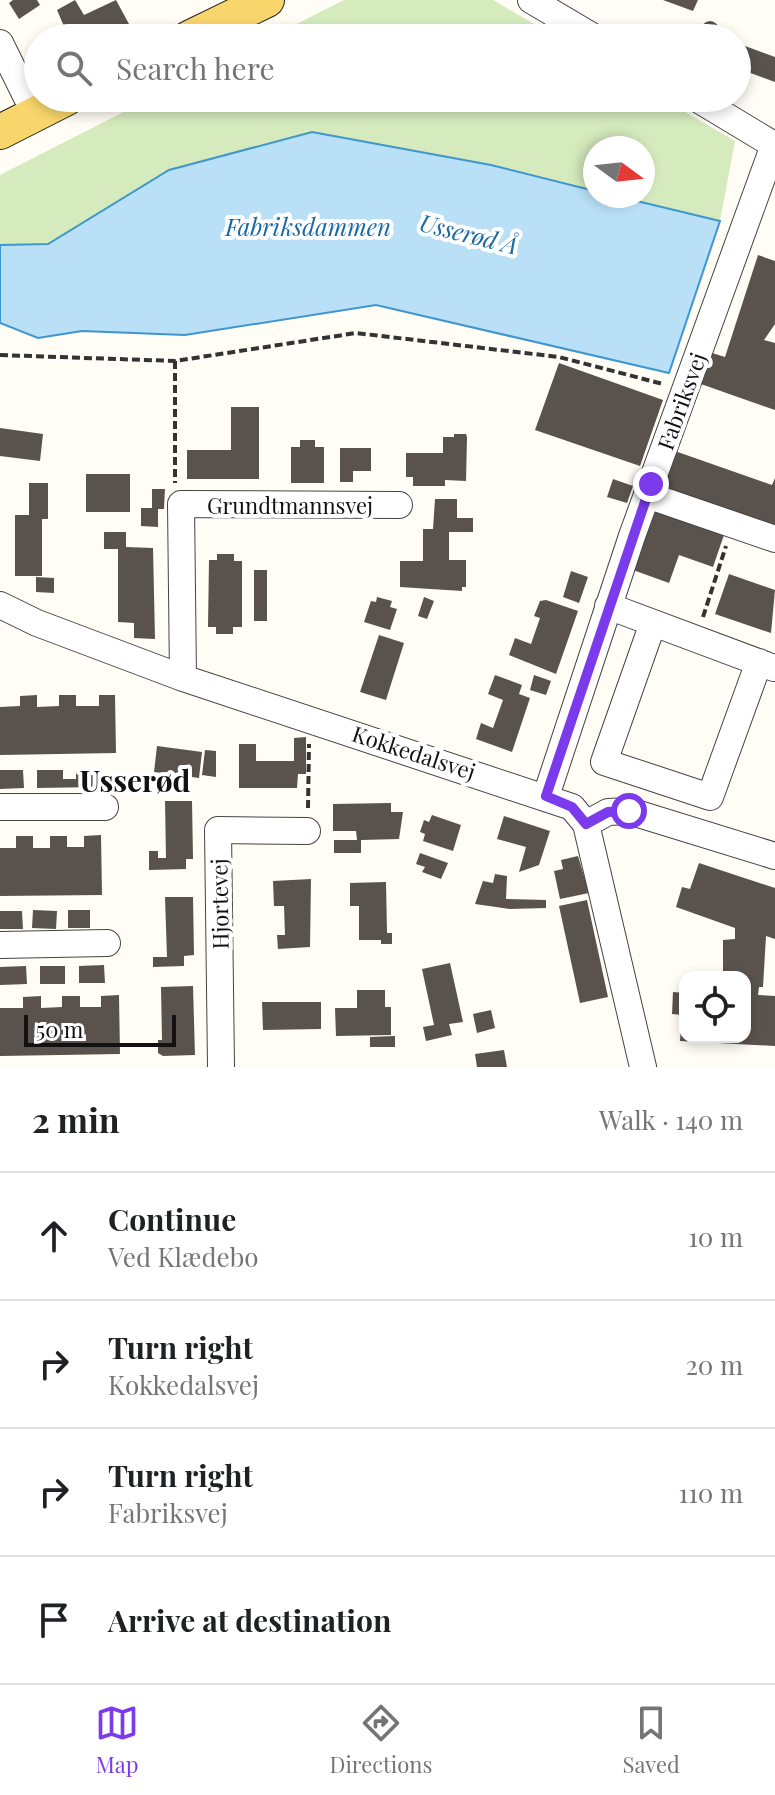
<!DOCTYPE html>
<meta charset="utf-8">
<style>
:root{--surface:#fff;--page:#f6f6f6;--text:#202124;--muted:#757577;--line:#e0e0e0;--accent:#7c3aed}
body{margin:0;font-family:"Playfair Display",serif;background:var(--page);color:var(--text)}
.controls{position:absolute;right:24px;bottom:24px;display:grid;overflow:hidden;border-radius:16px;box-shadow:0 4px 12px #0003}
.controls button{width:72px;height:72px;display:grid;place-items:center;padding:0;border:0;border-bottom:2px solid var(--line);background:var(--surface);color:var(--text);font:40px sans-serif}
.compass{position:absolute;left:583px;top:136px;width:72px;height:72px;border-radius:50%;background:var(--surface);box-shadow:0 4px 12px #0003;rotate:105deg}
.scale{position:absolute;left:24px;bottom:20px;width:152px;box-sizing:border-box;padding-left:8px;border:4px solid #111;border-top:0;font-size:22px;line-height:28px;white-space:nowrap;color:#111;-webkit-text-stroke:6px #fff;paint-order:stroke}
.stop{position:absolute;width:24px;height:24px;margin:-18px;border:6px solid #7c3aed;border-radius:50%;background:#fff}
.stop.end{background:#7c3aed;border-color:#fff;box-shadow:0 2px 8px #0008}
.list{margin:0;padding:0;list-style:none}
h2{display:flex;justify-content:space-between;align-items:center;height:104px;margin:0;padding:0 32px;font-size:34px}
h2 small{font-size:26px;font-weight:400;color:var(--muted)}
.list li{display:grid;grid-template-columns:52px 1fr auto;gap:24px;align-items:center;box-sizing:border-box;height:128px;padding:0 32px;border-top:2px solid var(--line)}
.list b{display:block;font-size:30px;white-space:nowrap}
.list p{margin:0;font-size:26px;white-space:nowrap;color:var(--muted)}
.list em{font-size:26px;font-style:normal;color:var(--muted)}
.icon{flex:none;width:44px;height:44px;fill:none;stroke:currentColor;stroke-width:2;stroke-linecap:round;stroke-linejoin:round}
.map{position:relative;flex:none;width:775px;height:1067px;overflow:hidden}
.search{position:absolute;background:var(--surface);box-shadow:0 4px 12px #0003;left:24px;right:24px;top:24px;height:88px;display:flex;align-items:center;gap:20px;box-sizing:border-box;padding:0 28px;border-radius:44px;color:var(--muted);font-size:30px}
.sheet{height:616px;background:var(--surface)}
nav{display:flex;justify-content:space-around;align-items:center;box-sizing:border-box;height:112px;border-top:2px solid var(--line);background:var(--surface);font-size:22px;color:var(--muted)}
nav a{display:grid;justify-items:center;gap:4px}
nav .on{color:var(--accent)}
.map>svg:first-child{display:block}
.green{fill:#d5ebbd}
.water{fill:#b9e0f7;stroke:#3f96cf;stroke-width:2}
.building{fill:#5a524d}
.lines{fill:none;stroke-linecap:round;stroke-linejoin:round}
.minor-casing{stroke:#444;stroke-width:28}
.major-casing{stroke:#222;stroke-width:36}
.path{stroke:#333;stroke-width:4;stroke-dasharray:8 4;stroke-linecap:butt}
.minor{stroke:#fff;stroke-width:26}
.major{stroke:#f9d66b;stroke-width:34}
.route{stroke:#7c3aed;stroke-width:10}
.labels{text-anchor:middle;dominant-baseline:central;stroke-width:8;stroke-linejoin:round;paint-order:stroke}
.street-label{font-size:22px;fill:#111;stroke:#fff}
.water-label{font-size:24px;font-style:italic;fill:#1768a6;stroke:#fff}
.district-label{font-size:30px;font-weight:bold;fill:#111;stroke:#fff}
</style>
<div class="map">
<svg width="775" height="1067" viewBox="0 0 775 1067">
<rect width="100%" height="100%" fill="#fffdf5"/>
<!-- green -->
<path class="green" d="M344 0H493L558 38H269Z
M151 98H661L735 141 720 221 616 196H643V148H595V191L491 165 169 170 48 244 0 245V175Z"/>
<!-- water -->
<path class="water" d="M312 132 491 165 595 191V196H616L720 221 669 373 376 305 185 335 82 331 38 338 0 323V245L48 244 169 170Z"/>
<!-- building -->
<path class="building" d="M13 0H37L40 5 19 19 9 3Z
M75 0 84 15 116 0 129 24 102 38H69L57 10Z
M663 0H698L693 11Z
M701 30a9 9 0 1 1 18 0a9 9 0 1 1-18 0Z
M745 46 775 57V82L737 68Z
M758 255 775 261V324L764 340 775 343V410L698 383 709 352 725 357Z
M559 363 663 400 640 466 535 430Z
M231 407H259V479H187V450H231Z
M0 428 43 434 40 461 0 456Z
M454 434H466L467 437 466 481 445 480V486H413V477H406V453H443V437H454Z
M300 440H315V447H324V483H291V447H300Z
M340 448H371V471H353V482H340Z
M672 450 772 485 775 478V530L659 489Z
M86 474H130V512H86Z
M613 479 633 486 627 503 607 497Z
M29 483H48V519H42V576H15V515H29Z
M152 489H165L164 509H158V527L141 526V508H152Z
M435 499H457V518H473V532H449V560H466V587H462V591L400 587V561H423V529H433Z
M655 507 725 532 713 567 679 555 669 583 633 570Z
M104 532H126V547L153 548 155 639 134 638V623L118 622V549H104Z
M217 554H234V561H242V627H233V634H216V627H208L209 560H217Z
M254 570H267V621H254Z
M571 571 588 577 579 603 563 597Z
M729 574 775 590 771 633 715 614Z
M36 577 54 578V593L36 592Z
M377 597 392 601 390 607 397 609 390 630 364 622 371 601 376 602Z
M424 597 434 601 427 619 418 616Z
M546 600 578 611 556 674 509 655 515 638 531 644 540 618 534 616 540 601Z
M379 635 404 643 386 700 360 692Z
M495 675 522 685 519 694 530 698 512 752 476 739 481 723 493 728 503 700 488 694Z
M534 675 551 681 546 695 530 690Z
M37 695V707L59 706V695H76V706H99V695H115L116 753 0 755V707L20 706V696Z
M306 737V774H298L297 788H239V744H256V761H294V738Z
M157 746 202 752 199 778 154 772Z
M205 750 216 751V777L202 775Z
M102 769V787L37 788V770H63V779H76V770Z
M0 770H23L24 788 0 789Z
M165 801H192L193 859H186V869L149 870V851H158V858H166Z
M391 803V812H403L399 839 361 840V853H334V840H357L356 831H333V804Z
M432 815 461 825 453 851 423 841 425 834 420 832 424 820 429 822Z
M504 816 550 831 539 865 519 872 526 847 497 839Z
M101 835 102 895 0 896V848H16V836H33V848H50V836H67V847H84V836Z
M420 853 448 863 441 879 422 872 425 867 416 864Z
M578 856 589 893 560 899 554 871 563 869 561 860Z
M699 863 775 888V939L766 936 763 987H759L758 995 775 996V1046L680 1041 682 1015 672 1014 673 992 685 993V1037H745V977H723V940L735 939V928L676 907 682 887 690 889Z
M495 874 507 876 506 899 546 900V908L510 909 475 904 483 881 493 883Z
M311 879 310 947 278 949 277 935H285L284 906H274L273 881Z
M386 882 387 933H392V944H381V940H359V906H350V883Z
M165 897H193L194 955 184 956V966L153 967V957H167Z
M587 900 608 997 580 1003 559 906Z
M33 910 57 911 56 929 32 928Z
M68 910H90V928H68Z
M0 911H22L23 929H0Z
M450 963 463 1022 449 1024 452 1035 426 1041 423 1027 434 1025 422 969Z
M104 965 105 983H79V966Z
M26 966 27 984 0 985V967Z
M40 966H65V984H40Z
M193 986 195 1055 163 1056 158 1053V1040H162L161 987Z
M357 990H385V1007H391V1035L336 1036 335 1008H357Z
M119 995 120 1054 0 1056V1008H23V997L41 996V1008L62 1007V996H80V1007H101V996Z
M262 1002H321V1029L263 1030Z
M491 1010 495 1028 477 1033 473 1014Z
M395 1036V1047H370V1037Z
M504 1050 507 1067H477L475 1054Z"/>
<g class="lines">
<!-- minor casing -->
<g class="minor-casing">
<path id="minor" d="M531 0 595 38
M0 43 35 114
M647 495 775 539
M0 605 37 623 183 678 572 807 586 824 643 1067
M608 606 774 668
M653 623 604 762 710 797 759 662
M183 678 181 504 399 505
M546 796 632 536 774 145 696 98
M0 807H105
M586 824 608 812 629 811 775 856
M0 945 107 943
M221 1067 218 830 307 831"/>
</g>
<!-- major casing -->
<g class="major-casing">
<path id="major" d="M189 38 267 0
M0 132 67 98"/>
</g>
<!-- path -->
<path class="path" d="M0 355 175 361 356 333 559 357 663 384
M175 361V483
M703 617 726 546
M308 808 309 744"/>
<!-- minor -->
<use href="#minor" class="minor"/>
<!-- major -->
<use href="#major" class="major"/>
</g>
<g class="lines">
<!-- route -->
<path class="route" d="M629 811 608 812 586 824 572 807 546 796 651 484"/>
</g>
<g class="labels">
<!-- street labels -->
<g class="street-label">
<text transform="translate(681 401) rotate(-70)">Fabriksvej</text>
<text x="290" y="505">Grundtmannsvej</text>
<text transform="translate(414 752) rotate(18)">Kokkedalsvej</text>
<text transform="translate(219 904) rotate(-91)">Hjortevej</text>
</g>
<!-- water labels -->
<g class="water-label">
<text x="308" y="226">Fabriksdammen</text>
<text transform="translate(469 233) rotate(14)">Usserød Å</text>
</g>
<!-- district labels -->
<g class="district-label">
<text x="135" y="780">Usserød</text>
</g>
</g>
</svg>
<div class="controls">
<button><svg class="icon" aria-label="locate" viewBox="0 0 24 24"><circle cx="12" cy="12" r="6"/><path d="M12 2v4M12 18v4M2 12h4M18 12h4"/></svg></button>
</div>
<svg class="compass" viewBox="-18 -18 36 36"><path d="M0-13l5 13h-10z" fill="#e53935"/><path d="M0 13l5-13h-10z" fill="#757577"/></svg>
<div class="scale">50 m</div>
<div class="stop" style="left:629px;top:811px"></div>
<div class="stop end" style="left:651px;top:484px"></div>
<div class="search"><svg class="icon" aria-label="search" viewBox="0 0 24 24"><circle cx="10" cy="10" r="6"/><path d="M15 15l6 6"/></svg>Search here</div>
</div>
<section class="sheet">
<h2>2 min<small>Walk · 140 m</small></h2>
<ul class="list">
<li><svg class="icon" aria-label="ahead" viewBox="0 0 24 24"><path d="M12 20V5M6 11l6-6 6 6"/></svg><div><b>Continue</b><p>Ved Klædebo</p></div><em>10 m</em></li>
<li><svg class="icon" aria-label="right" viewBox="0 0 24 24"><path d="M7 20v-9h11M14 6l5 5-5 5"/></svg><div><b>Turn right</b><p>Kokkedalsvej</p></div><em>20 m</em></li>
<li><svg class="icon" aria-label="right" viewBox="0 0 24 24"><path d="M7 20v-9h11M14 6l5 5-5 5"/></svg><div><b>Turn right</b><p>Fabriksvej</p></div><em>110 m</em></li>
<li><svg class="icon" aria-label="arrive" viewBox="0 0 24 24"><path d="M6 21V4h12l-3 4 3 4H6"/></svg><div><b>Arrive at destination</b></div></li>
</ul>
</section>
<nav>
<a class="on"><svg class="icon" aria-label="map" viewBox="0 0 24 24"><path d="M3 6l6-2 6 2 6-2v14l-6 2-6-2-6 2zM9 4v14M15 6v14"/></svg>Map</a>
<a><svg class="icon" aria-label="directions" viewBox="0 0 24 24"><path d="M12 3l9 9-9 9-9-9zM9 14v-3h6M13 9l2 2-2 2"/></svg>Directions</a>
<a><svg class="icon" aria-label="saved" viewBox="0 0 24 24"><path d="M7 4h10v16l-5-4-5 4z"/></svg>Saved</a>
</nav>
